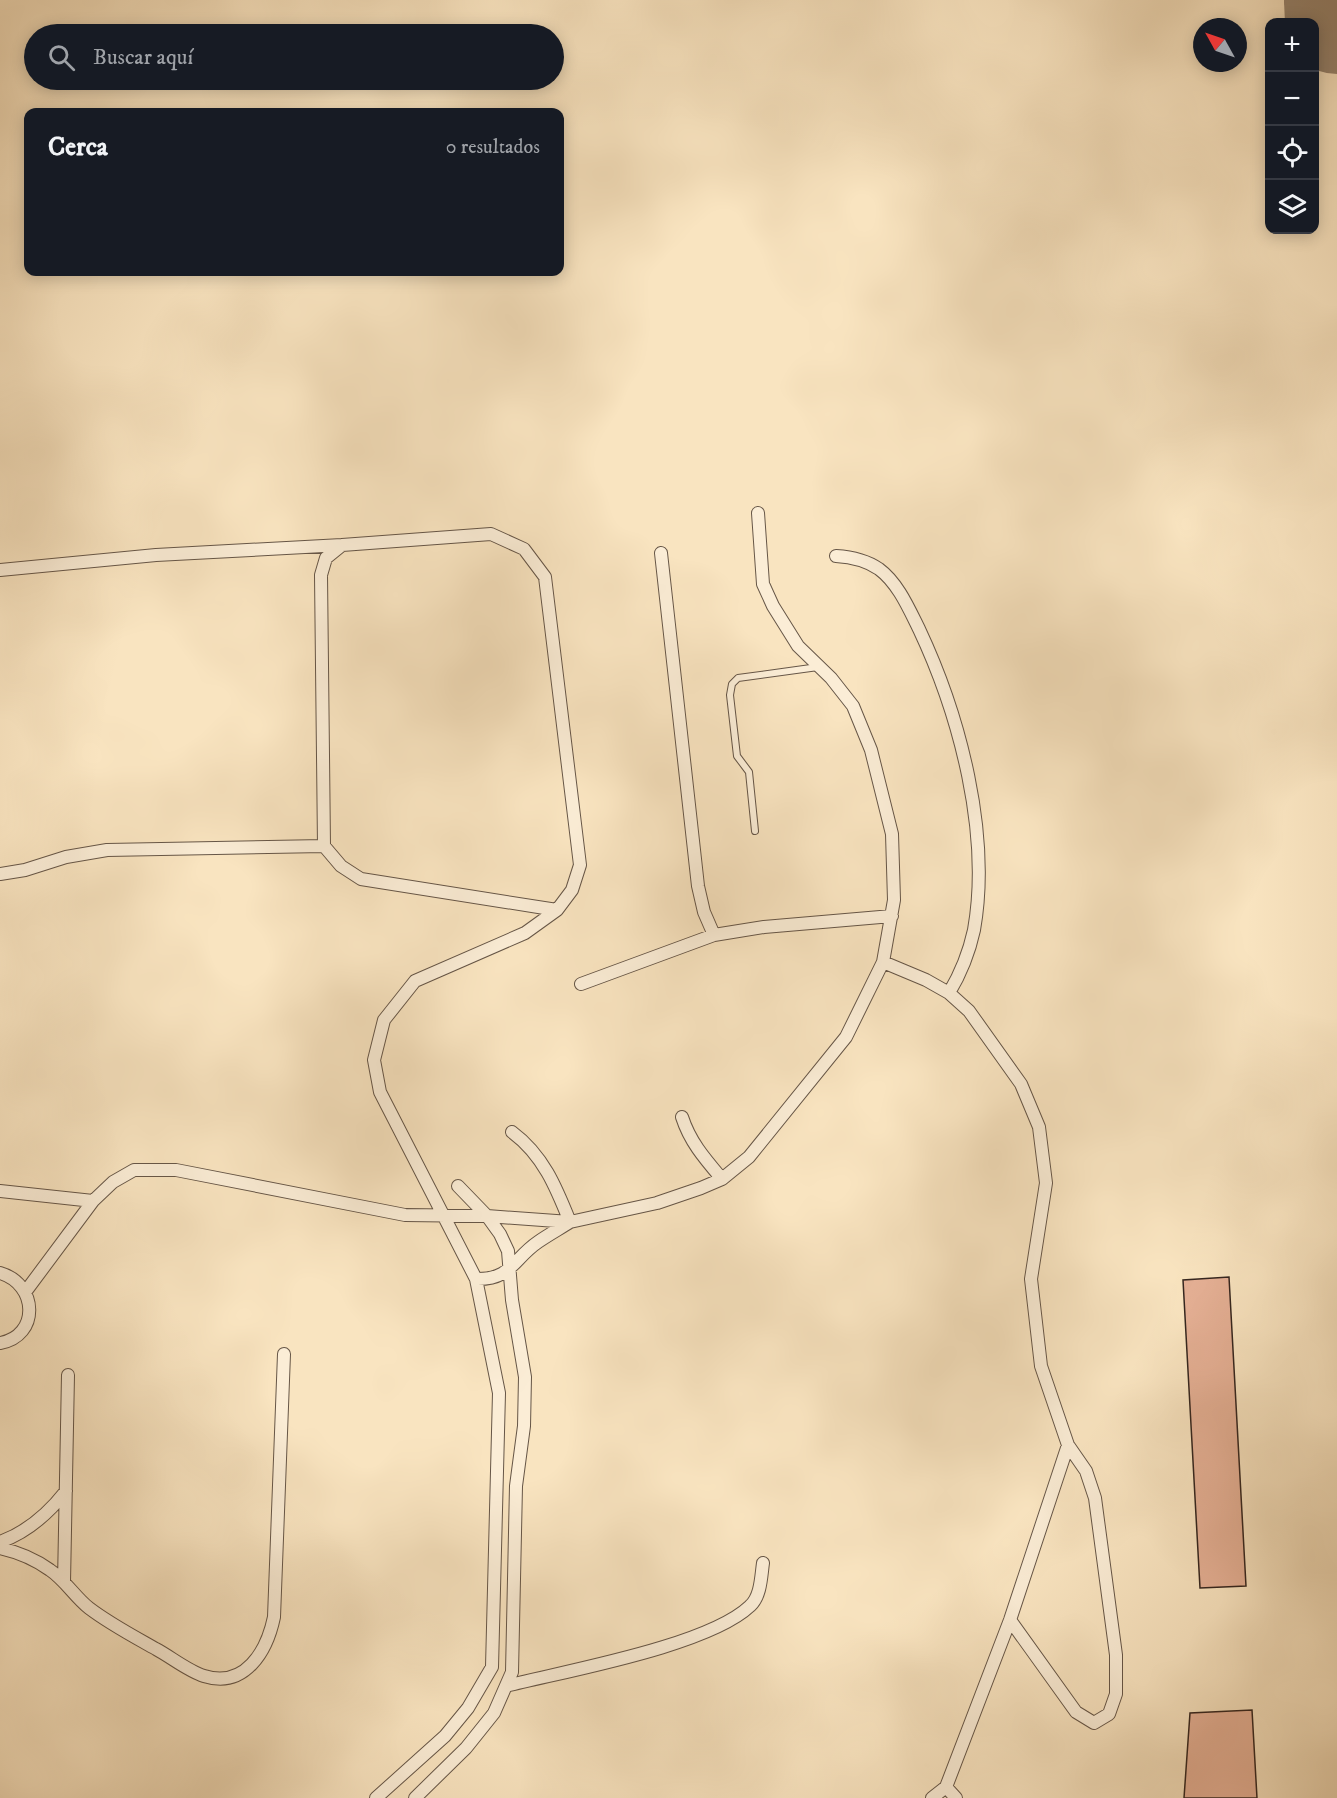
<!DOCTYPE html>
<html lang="es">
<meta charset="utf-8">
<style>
:root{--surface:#171b24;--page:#242831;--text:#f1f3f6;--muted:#9ea1a6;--line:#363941}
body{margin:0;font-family:"IM FELL DW Pica",serif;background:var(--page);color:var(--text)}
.controls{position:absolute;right:18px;top:18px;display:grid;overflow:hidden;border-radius:12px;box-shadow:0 3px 15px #0003}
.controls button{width:54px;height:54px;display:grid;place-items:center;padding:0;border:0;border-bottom:2px solid var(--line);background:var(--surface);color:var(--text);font:30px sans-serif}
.compass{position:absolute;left:1193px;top:18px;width:54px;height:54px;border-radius:50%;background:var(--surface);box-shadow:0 3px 15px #0003;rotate:310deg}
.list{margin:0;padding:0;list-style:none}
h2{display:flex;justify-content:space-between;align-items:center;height:78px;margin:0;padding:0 24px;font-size:26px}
h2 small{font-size:20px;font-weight:400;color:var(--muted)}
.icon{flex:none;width:33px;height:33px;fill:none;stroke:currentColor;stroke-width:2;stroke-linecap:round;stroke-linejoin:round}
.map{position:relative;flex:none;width:1337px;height:1798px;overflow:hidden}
.search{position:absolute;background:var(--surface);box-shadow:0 3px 15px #0003;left:24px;top:24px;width:540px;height:66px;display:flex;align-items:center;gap:15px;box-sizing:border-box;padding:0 21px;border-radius:33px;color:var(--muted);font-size:22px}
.panel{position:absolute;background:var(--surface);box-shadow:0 3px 15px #0003;left:24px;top:108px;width:540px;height:168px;border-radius:12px}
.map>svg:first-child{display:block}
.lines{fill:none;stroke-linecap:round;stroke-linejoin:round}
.taxiway{stroke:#978570;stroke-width:40}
.runway{stroke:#978570;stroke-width:104}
.building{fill:#e5b095;stroke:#35261f;stroke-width:1.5}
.service-casing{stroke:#665647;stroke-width:8}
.minor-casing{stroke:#665647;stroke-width:14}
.service{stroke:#fbedd6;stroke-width:6}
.minor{stroke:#fbedd6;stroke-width:12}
</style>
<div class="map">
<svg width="1337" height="1798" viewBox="0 0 1337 1798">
<rect width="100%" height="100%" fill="#f9e4c0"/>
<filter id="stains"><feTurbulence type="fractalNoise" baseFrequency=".00333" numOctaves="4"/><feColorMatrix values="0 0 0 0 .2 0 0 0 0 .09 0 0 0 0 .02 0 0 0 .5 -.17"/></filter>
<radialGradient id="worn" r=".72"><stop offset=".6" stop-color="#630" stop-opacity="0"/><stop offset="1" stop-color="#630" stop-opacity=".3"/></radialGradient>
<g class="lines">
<!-- taxiway -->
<path class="taxiway" d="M1304 0 1332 38 1337 53"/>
<!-- runway -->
<path class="runway" d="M1336 0 1337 22"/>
</g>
<!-- building -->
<path class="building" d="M1229 1277 1246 1586 1200 1588 1183 1280Z
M1252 1710 1257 1798H1184L1190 1713Z"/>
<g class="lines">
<!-- service casing -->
<g class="service-casing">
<path id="service" d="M755 831 749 772 737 756 730 695 732 684 738 678 818 667"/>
</g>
<!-- minor casing -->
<g class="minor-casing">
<path id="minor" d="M661 553 698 886 704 912 714 935
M836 556C852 557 866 560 879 569 898 583 909 609 919 629 960 716 991 834 974 930 969 953 961 973 949 993
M0 570 156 555 342 545
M324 846 321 575 326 558 342 545 491 534 524 549 545 577 580 865 572 890 557 910 525 933 415 981 384 1020 374 1060 380 1092 476 1279 499 1393 492 1667 468 1708 445 1736 376 1798
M0 874 25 870 66 857 107 850 324 846 341 866 361 879 557 910
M883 962 926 980 949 993 969 1011 1021 1084 1039 1127 1046 1183 1031 1279 1041 1366 1068 1445 1010 1620 946 1787 932 1798
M581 984 714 935 764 927 892 916
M682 1117C690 1142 705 1159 722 1179
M512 1132C543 1155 556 1187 570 1222
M0 1191 93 1201
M0 1273C38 1284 40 1336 0 1343
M476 1279C511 1280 513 1259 538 1242 548 1235 559 1229 570 1222
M26 1291 93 1201 113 1182 134 1170H176L405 1215 487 1216 570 1222 657 1203 701 1188 722 1179 749 1157 846 1037 883 962 894 900 892 834 871 750 853 706 831 678 798 646 773 606 763 584 758 513
M0 1542C28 1532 48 1514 66 1491
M0 1548C18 1552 35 1559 50 1570 65 1580 75 1597 89 1608 110 1624 133 1636 156 1649 171 1657 188 1671 204 1676 245 1689 267 1651 274 1617L284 1354
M64 1582 68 1375
M1010 1620 1076 1712 1094 1723 1109 1714 1116 1694V1655L1095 1498 1086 1471 1068 1445
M506 1686C565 1671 708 1646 750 1606 761 1596 761 1577 763 1563
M946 1787 956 1798
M415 1798 466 1748 494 1713 512 1672 516 1486 524 1426 525 1377 512 1300 508 1251 500 1234 487 1216 458 1186"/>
</g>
<!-- service -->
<use href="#service" class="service"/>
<!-- minor -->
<use href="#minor" class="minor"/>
</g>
<rect width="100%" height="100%" filter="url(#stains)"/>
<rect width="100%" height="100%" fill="url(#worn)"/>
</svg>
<div class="controls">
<button>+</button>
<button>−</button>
<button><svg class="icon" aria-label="locate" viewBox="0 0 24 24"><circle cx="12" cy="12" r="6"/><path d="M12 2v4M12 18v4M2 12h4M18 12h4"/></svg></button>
<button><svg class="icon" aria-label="layers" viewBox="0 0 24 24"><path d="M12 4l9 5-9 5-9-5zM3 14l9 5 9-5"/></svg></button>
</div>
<svg class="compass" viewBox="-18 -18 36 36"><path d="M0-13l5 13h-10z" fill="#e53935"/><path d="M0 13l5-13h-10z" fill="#9ea1a6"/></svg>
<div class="search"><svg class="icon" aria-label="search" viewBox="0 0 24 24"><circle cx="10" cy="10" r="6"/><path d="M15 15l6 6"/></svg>Buscar aquí</div>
<section class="panel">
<h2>Cerca<small>0 resultados</small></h2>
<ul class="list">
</ul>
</section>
</div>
